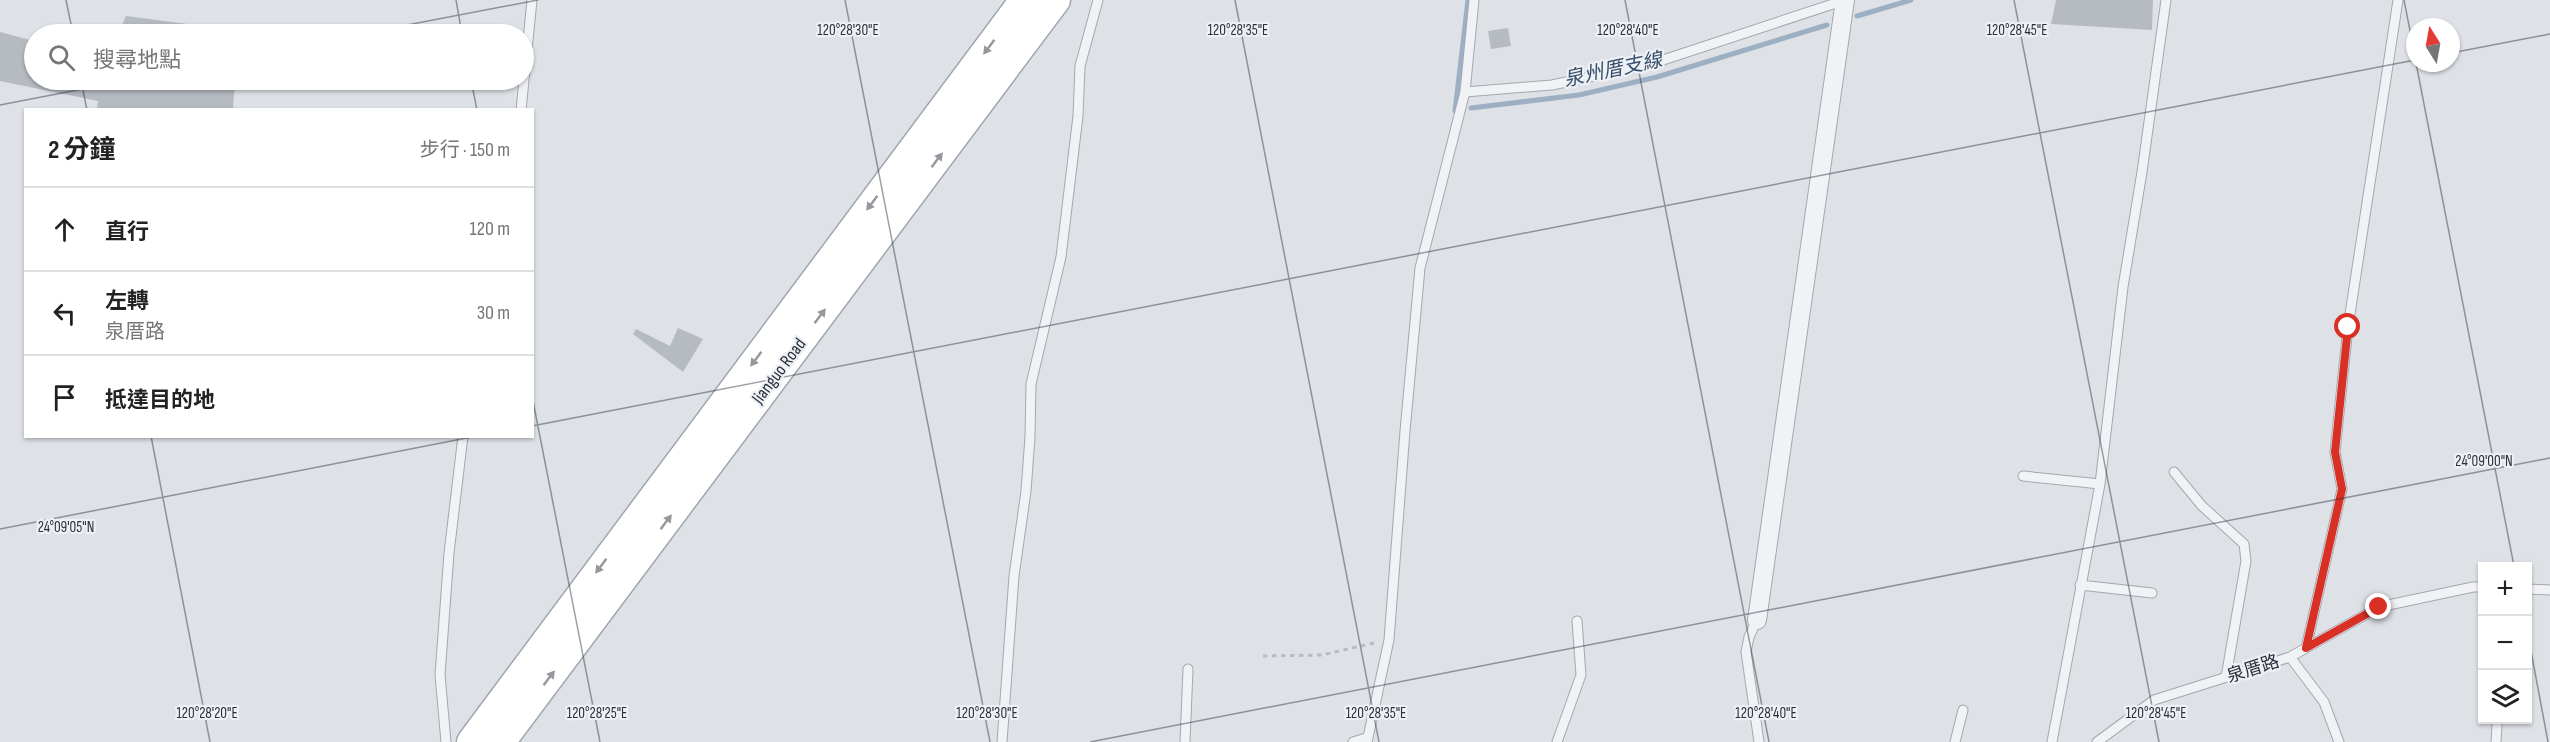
<!DOCTYPE html>
<html lang="zh-TW">
<meta charset="utf-8">
<style>
:root{--surface:#fff;--page:#f2f2f2;--text:#222;--muted:#767676;--line:#e0e0e0}
body{margin:0;font-family:"Sofia Sans Condensed","Noto Sans TC",sans-serif;background:var(--page);color:var(--text)}
.controls{position:absolute;right:18px;bottom:18px;display:grid;overflow:hidden;border-radius:0px;box-shadow:0 2px 4px #0004}
.controls button{width:54px;height:54px;display:grid;place-items:center;padding:0;border:0;border-bottom:2px solid var(--line);background:var(--surface);color:var(--text);font:30px sans-serif}
.compass{position:absolute;left:2406px;top:18px;width:54px;height:54px;border-radius:50%;background:var(--surface);box-shadow:0 2px 4px #0004;rotate:349deg}
.stop{position:absolute;width:18px;height:18px;margin:-14px;border:4px solid #d93025;border-radius:50%;background:#fff}
.stop.end{background:#d93025;border-color:#fff;box-shadow:0 2px 6px #0008}
.list{margin:0;padding:0;list-style:none}
h2{display:flex;justify-content:space-between;align-items:center;height:78px;margin:0;padding:0 24px;font-size:26px}
h2 small{font-size:20px;font-weight:400;color:var(--muted)}
.list li{display:grid;grid-template-columns:39px 1fr auto;gap:18px;align-items:center;box-sizing:border-box;height:84px;padding:0 24px;border-top:2px solid var(--line)}
.list b{display:block;font-size:22px;white-space:nowrap}
.list p{margin:0;font-size:20px;white-space:nowrap;color:var(--muted)}
.list em{font-size:20px;font-style:normal;color:var(--muted)}
.icon{flex:none;width:33px;height:33px;fill:none;stroke:currentColor;stroke-width:2;stroke-linecap:round;stroke-linejoin:round}
.map{position:relative;flex:none;width:2550px;height:742px;overflow:hidden}
.search{position:absolute;background:var(--surface);box-shadow:0 2px 4px #0004;left:24px;top:24px;width:510px;height:66px;display:flex;align-items:center;gap:15px;box-sizing:border-box;padding:0 21px;border-radius:33px;color:var(--muted);font-size:22px}
.panel{position:absolute;background:var(--surface);box-shadow:0 2px 4px #0004;left:24px;top:108px;width:510px;height:330px;border-radius:0px}
.map>svg:first-child{display:block}
.lines{fill:none;stroke-linecap:round;stroke-linejoin:round}
.stream{stroke:#9db0c3;stroke-width:5}
.building{fill:#b6bbc2}
.service-casing{stroke:#a4a8af;stroke-width:11}
.minor-casing{stroke:#a4a8af;stroke-width:20}
.primary-casing{stroke:#9fa6b0;stroke-width:31}
.path{stroke:#b8bcc1;stroke-width:3;stroke-dasharray:4.5 4.5;stroke-linecap:butt}
.service{stroke:#f0f2f5;stroke-width:9}
.minor{stroke:#f0f2f5;stroke-width:18}
.primary{stroke:#fff;stroke-width:28}
.oneway{fill:#94989d}
.route{stroke:#d93025;stroke-width:8}
.ticks{fill:none;stroke:#29303b;stroke-width:1.5;stroke-opacity:0.45}
.labels{text-anchor:middle;dominant-baseline:central;stroke-width:4.5;stroke-linejoin:round;paint-order:stroke}
.street-label{font-size:18px;fill:#29303b;stroke:#edf0f4}
.water-label{font-size:20px;font-style:italic;fill:#384f6b;stroke:#edf0f4}
.ticks-label{font-size:15px;text-anchor:middle;fill:#29303b;stroke:#edf0f4;stroke-width:4.5;stroke-linejoin:round;paint-order:stroke}
</style>
<div class="map">
<svg width="2550" height="742" viewBox="0 0 2550 742">
<rect width="100%" height="100%" fill="#dee1e6"/>
<g class="lines">
<!-- stream -->
<path class="stream" d="M1857 16 1911 0
M1471 108 1579 95 1657 77 1827 25
M1455 111 1468 0"/>
</g>
<!-- building -->
<path class="building" d="M2056 0H2153L2152 30 2051 24Z
M126 16 195 25 194 34H118Z
M1508 28 1511 46 1491 49 1488 31Z
M0 32 34 41V80H235L233 110H97L98 101 0 81Z
M678 328 703 339 683 372 633 334 636 329 670 346Z"/>
<g class="lines">
<!-- service casing -->
<g class="service-casing">
<path id="service" d="M1465 92 1552 85 1651 64 1845 0
M521 110 532 0
M2174 472 2202 506 2244 544 2246 561 2226 677
M2023 476 2100 484
M2080 585 2152 593
M2528 589 2550 590
M1757 620 1749 637 1746 652 1759 742
M2306 648 2342 489 2335 452 2348 327 2398 0
M2290 657 2324 702 2339 742
M446 742 440 675 449 553 463 436
M1002 742 1014 576 1026 491 1030 437 1031 384 1061 257 1078 116 1080 66 1098 0
M1185 742 1188 669
M1353 742 1366 738
M1367 742 1389 640 1405 431 1420 268 1465 92 1474 0
M1557 742 1581 675 1577 621
M1955 742 1963 710
M2052 742 2100 484 2123 287 2142 172 2166 0
M2097 742 2154 700 2290 657 2379 607 2473 587H2482
M2496 742 2497 725"/>
</g>
<!-- minor casing -->
<g class="minor-casing">
<path id="minor" d="M1757 620 1845 0"/>
</g>
<!-- primary casing -->
<g class="primary-casing">
<path id="primary" d="M471 742 1024 0
M501 742 1056 0"/>
</g>
<!-- path -->
<path class="path" d="M1263 656 1322 655 1374 643"/>
<!-- service -->
<use href="#service" class="service"/>
<!-- minor -->
<use href="#minor" class="minor"/>
<!-- primary -->
<use href="#primary" class="primary"/>
</g>
<!-- one-way arrows -->
<defs><path id="oneway-solid" d="M-6-.8H1V-3.2L6.5 0L1 3.2V.8H-6Z" transform="scale(1.5)"/></defs>
<g class="oneway">
<use href="#oneway-solid" transform="translate(989 47) rotate(127)"/>
<use href="#oneway-solid" transform="translate(937 160) rotate(-53)"/>
<use href="#oneway-solid" transform="translate(872 203) rotate(127)"/>
<use href="#oneway-solid" transform="translate(820 316) rotate(-53)"/>
<use href="#oneway-solid" transform="translate(756 359) rotate(127)"/>
<use href="#oneway-solid" transform="translate(666 522) rotate(-53)"/>
<use href="#oneway-solid" transform="translate(601 566) rotate(127)"/>
<use href="#oneway-solid" transform="translate(549 678) rotate(-53)"/>
</g>
<g class="lines">
<!-- route -->
<path class="route" d="M2348 327 2335 452 2342 489 2306 648 2379 607"/>
</g>
<!-- ticks -->
<path class="ticks" d="M66 0 73 34M456 0 462 34M845 0 990 742M1235 0 1379 742M1625 0 1769 742M2014 0 2159 742M2404 0 2415 56M360 34 538 0M2451 53 2550 34M2416 63 2514 566M81 80 87 110M471 80 477 110M0 105 129 80M532 396 600 742M532 426 2415 60M151 436 210 742M0 529 477 436M2528 635 2548 742M1090 742 2550 458"/>
<g class="labels">
<!-- street labels -->
<g class="street-label">
<text transform="translate(779 371) rotate(-53)">Jianguo Road</text>
<text transform="translate(2253 669) rotate(-18)">泉厝路</text>
</g>
<!-- water labels -->
<g class="water-label">
<text transform="translate(1613 70) rotate(-12)">泉州厝支線</text>
</g>
</g>
<g class="ticks-label">
<text x="848" y="35">120°28'30"E</text>
<text x="1238" y="35">120°28'35"E</text>
<text x="1628" y="35">120°28'40"E</text>
<text x="2017" y="35">120°28'45"E</text>
<text x="2484" y="466">24°09'00"N</text>
<text x="66" y="532">24°09'05"N</text>
<text x="207" y="718">120°28'20"E</text>
<text x="597" y="718">120°28'25"E</text>
<text x="987" y="718">120°28'30"E</text>
<text x="1376" y="718">120°28'35"E</text>
<text x="1766" y="718">120°28'40"E</text>
<text x="2156" y="718">120°28'45"E</text>
</g>
</svg>
<div class="controls">
<button>+</button>
<button>−</button>
<button><svg class="icon" aria-label="layers" viewBox="0 0 24 24"><path d="M12 4l9 5-9 5-9-5zM3 14l9 5 9-5"/></svg></button>
</div>
<svg class="compass" viewBox="-18 -18 36 36"><path d="M0-13l5 13h-10z" fill="#e53935"/><path d="M0 13l5-13h-10z" fill="#767676"/></svg>
<div class="stop" style="left:2348px;top:327px"></div>
<div class="stop end" style="left:2379px;top:607px"></div>
<div class="search"><svg class="icon" aria-label="search" viewBox="0 0 24 24"><circle cx="10" cy="10" r="6"/><path d="M15 15l6 6"/></svg>搜尋地點</div>
<section class="panel">
<h2>2 分鐘<small>步行 · 150 m</small></h2>
<ul class="list">
<li><svg class="icon" aria-label="ahead" viewBox="0 0 24 24"><path d="M12 20V5M6 11l6-6 6 6"/></svg><div><b>直行</b></div><em>120 m</em></li>
<li><svg class="icon" aria-label="left" viewBox="0 0 24 24"><path d="M17 20v-9H6M10 6l-5 5 5 5"/></svg><div><b>左轉</b><p>泉厝路</p></div><em>30 m</em></li>
<li><svg class="icon" aria-label="arrive" viewBox="0 0 24 24"><path d="M6 21V4h12l-3 4 3 4H6"/></svg><div><b>抵達目的地</b></div></li>
</ul>
</section>
</div>
